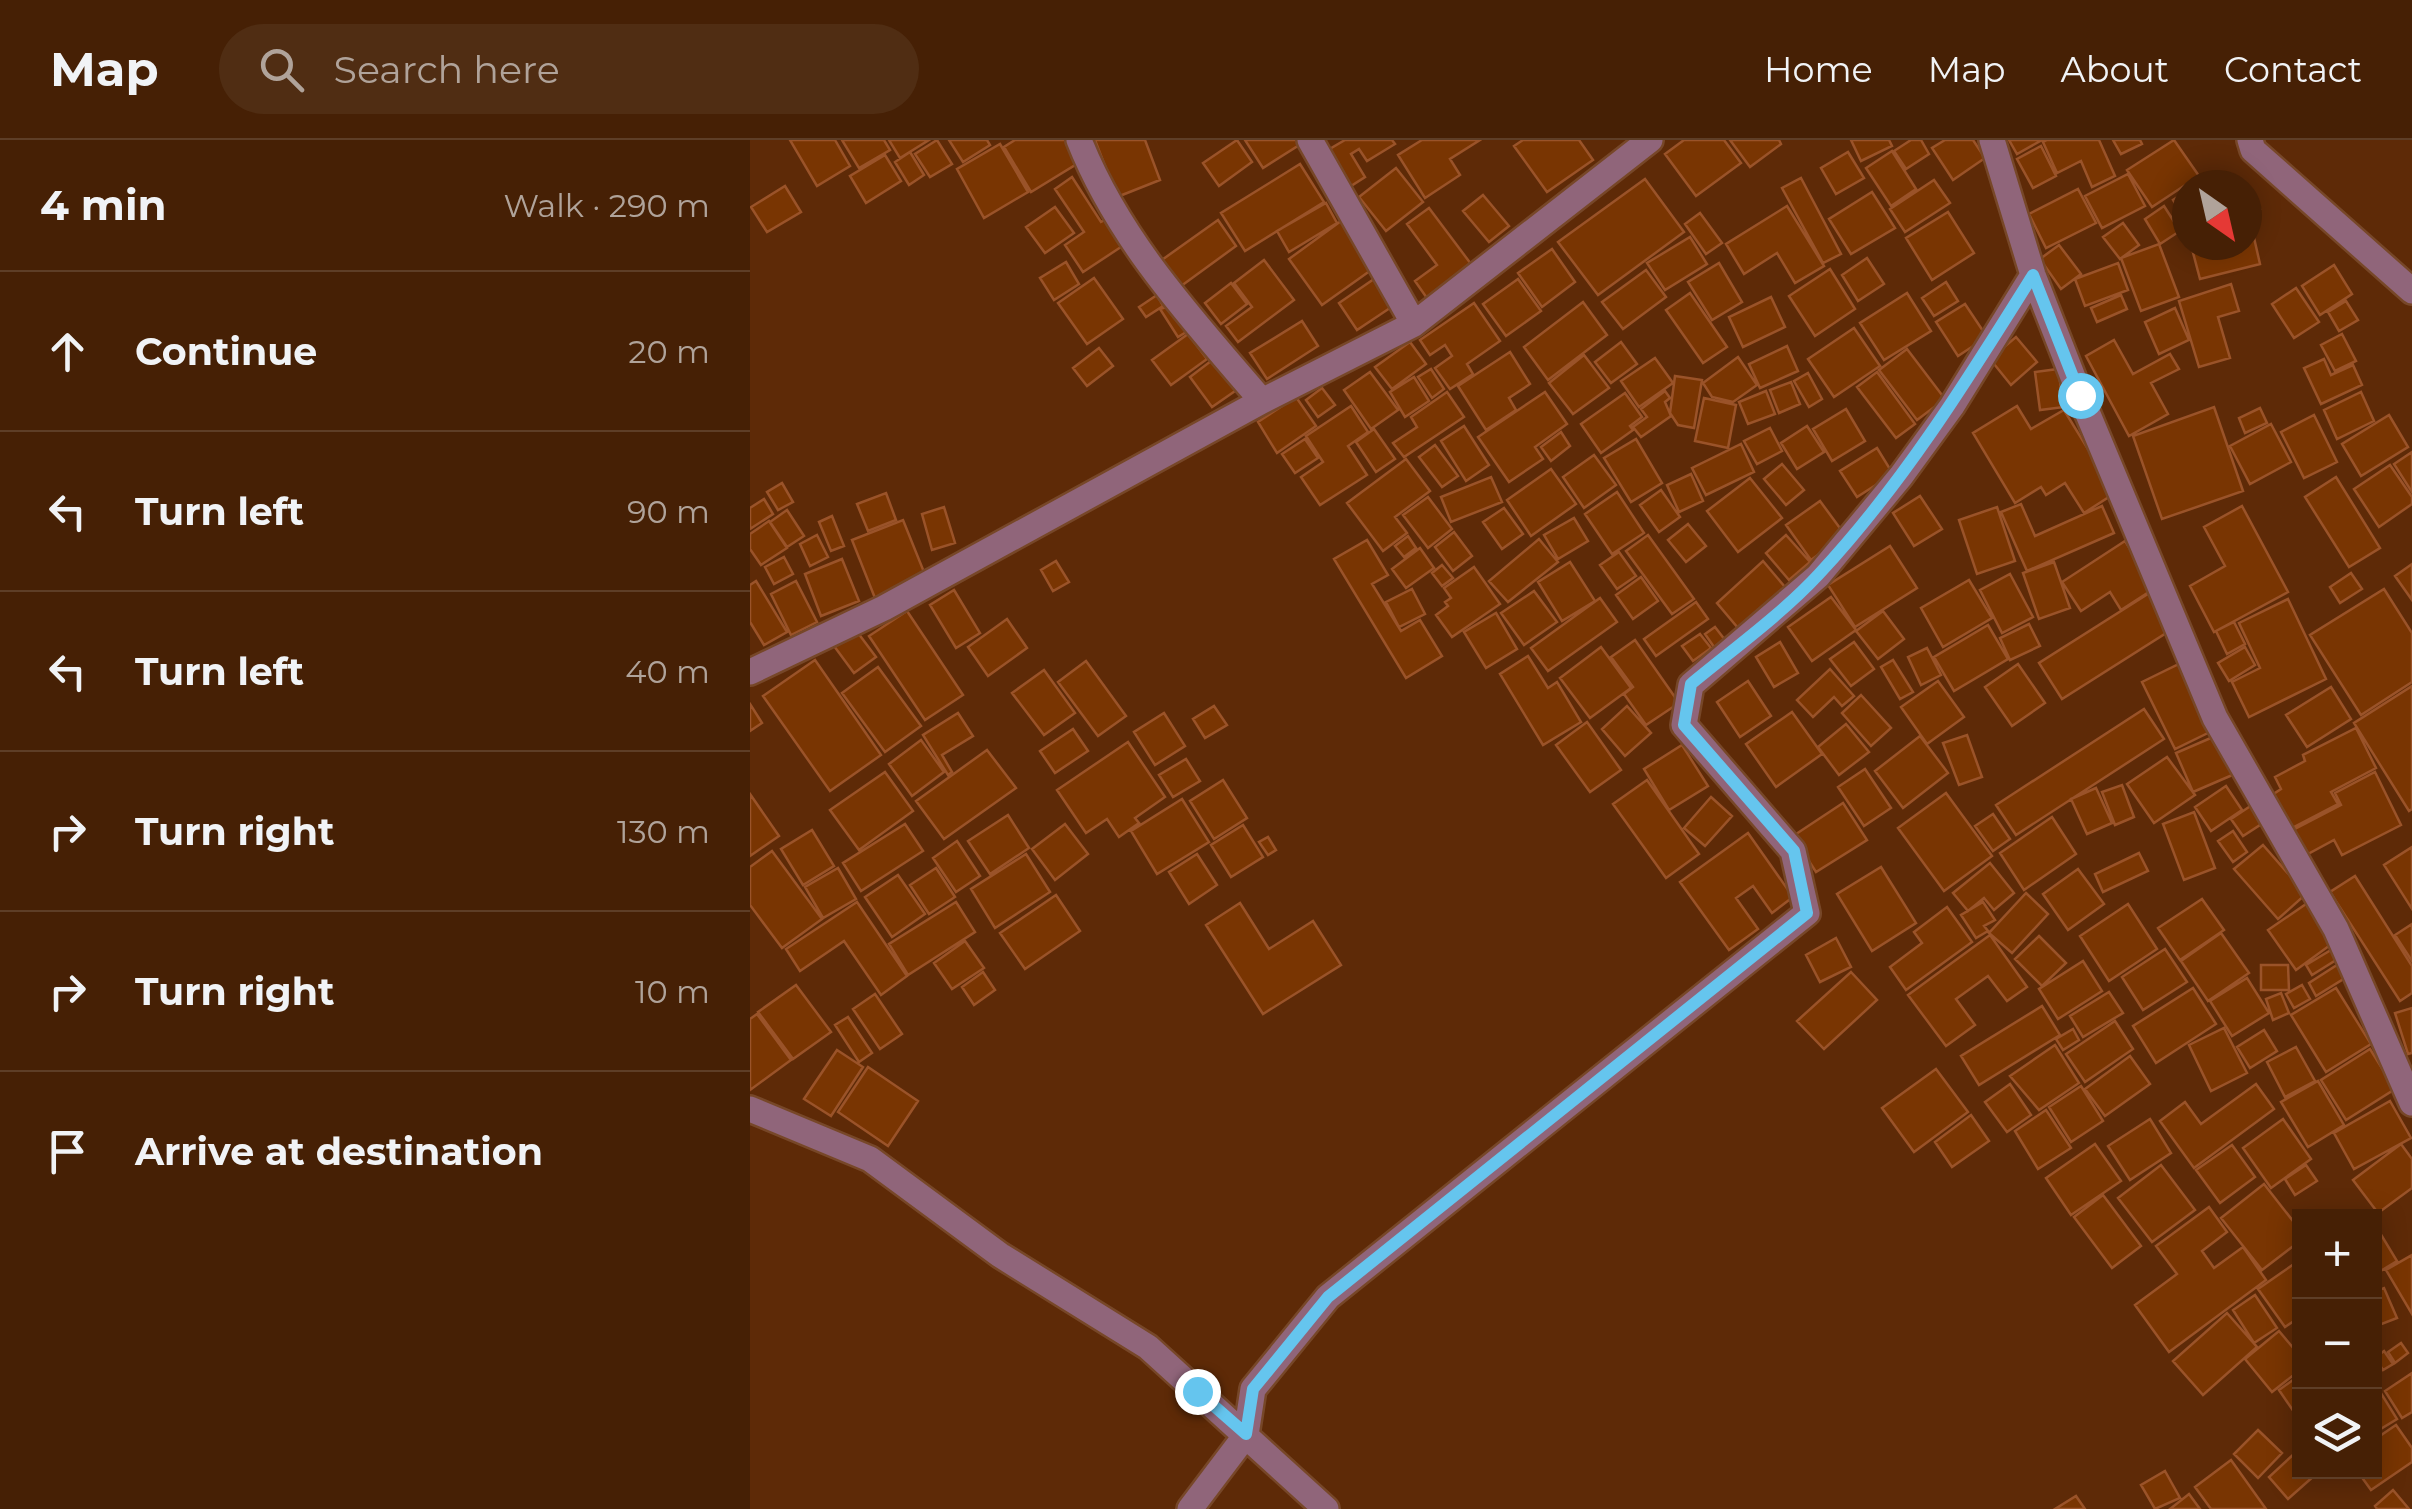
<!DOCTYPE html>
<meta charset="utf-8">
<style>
:root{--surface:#462005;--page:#502d13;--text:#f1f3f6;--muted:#b0a39a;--line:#5e3e27}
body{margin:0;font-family:Montserrat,sans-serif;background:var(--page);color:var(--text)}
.controls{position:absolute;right:30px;bottom:30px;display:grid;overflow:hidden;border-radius:0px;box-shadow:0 5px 25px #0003}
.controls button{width:90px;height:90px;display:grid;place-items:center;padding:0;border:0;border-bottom:2px solid var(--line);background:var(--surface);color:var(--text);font:50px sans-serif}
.compass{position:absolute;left:1422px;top:30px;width:90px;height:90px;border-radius:50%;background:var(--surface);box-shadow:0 5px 25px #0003;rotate:146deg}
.stop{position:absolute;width:30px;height:30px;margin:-22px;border:8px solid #65c5ee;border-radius:50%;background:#fff}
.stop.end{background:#65c5ee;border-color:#fff;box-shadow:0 2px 10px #0008}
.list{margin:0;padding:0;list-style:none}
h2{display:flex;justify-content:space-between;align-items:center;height:130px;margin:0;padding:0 40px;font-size:42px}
h2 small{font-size:32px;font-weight:400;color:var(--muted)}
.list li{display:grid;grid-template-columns:65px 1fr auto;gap:30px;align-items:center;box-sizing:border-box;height:160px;padding:0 40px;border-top:2px solid var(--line)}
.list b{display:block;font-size:38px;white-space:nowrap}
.list em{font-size:32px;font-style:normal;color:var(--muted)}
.icon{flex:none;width:55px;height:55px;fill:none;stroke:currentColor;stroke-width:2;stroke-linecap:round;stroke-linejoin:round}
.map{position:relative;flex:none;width:1662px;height:1369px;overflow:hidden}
header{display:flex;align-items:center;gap:60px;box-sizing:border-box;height:140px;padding:0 50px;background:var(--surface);border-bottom:2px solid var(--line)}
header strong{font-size:48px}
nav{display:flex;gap:55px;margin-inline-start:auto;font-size:35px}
.search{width:700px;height:90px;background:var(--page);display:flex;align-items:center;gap:25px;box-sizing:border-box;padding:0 35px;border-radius:55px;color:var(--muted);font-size:38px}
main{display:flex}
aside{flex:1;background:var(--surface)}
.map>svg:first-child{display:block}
.building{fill:#793502;stroke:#9a5329;stroke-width:2.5}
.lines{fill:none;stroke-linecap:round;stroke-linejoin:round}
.street-casing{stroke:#774728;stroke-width:30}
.street{stroke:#90657a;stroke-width:25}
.route{stroke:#65c5ee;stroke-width:12}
</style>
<header>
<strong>Map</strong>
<div class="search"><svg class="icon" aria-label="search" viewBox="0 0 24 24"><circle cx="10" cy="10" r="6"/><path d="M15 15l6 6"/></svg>Search here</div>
<nav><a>Home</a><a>Map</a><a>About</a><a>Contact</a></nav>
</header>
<main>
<aside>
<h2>4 min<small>Walk · 290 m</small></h2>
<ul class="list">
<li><svg class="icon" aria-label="ahead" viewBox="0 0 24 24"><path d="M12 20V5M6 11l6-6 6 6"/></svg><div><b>Continue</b></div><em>20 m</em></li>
<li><svg class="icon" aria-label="left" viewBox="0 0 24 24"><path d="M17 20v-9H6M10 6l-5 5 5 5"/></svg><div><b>Turn left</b></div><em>90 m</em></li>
<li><svg class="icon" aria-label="left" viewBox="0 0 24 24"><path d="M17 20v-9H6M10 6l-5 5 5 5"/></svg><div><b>Turn left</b></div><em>40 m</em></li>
<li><svg class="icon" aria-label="right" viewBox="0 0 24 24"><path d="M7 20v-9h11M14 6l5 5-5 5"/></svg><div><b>Turn right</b></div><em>130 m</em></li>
<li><svg class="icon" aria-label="right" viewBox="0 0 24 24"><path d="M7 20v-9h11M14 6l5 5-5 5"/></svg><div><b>Turn right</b></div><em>10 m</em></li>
<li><svg class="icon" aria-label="arrive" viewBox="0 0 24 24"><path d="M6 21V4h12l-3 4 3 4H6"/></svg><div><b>Arrive at destination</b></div></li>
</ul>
</aside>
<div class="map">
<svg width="1662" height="1369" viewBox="0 0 1662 1369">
<rect width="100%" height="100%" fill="#5e2a07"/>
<!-- building -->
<path class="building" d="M40 0H85L100 26 67 46Z
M92 0H134L140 10 109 28Z
M139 0H179L150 18Z
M187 0 202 24 180 37 165 14Z
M199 0H237L240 5 213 22Z
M265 0H317L330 22 281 52 254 7Z
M345 0H395L410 40 367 57Z
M487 0 502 22 469 46 453 23Z
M495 0H553L554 2 513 28Z
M595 0H642L645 4 617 21 609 9 601 14 615 37 601 46 578 10Z
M672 0H730L700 19 710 35 675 58 648 15Z
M773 0H829L843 20 797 52 764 6Z
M934 0H974L991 23 946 56 915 14Z
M980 0H1029L1031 4 1000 27Z
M1101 0H1139L1142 6 1111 21Z
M1161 0H1171L1179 14 1156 29 1144 11Z
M1195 0H1223L1235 18 1203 40 1182 8Z
M1259 0H1292L1267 14Z
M1297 0H1349L1365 36 1342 47 1331 21 1307 33 1293 2Z
M1363 0H1390L1392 4 1371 14Z
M1424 0 1449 36 1402 67 1377 30Z
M250 4 278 52 234 78 207 29Z
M1291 6 1306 36 1283 48 1267 19Z
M1142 11 1166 49 1141 66 1116 28Z
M160 12 174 35 159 45 145 22Z
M1098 12 1114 38 1086 54 1071 28Z
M135 15 151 41 116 63 100 36Z
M550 24 574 62 495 111 471 73Z
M646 28 673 62 636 91 609 57Z
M1378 34 1395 66 1352 88 1335 56Z
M322 37 351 82 357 79 374 105 333 132 315 105 334 92 305 49Z
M1051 38 1091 114 1073 123 1032 48Z
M895 39 934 92 848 155 808 102Z
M1184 40 1200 63 1155 92 1140 69Z
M35 46 51 72 17 92 1 67Z
M1328 49 1346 83 1296 108 1279 74Z
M1499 49 1510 69 1497 77V50Z
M1437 51V83L1423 60Z
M1122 52 1145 88 1101 114 1079 79Z
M733 55 759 86 739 102 713 71Z
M576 63 587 83 539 112 527 91Z
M1037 66 1074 126 1045 143 1027 113 994 134 976 104Z
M1414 66 1430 91 1410 104 1395 79Z
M305 67 324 93 295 113 276 87Z
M679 68 724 128 679 161 665 141 687 125 657 84Z
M1198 72 1224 113 1182 140 1156 98Z
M950 73 972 103 956 114 935 84Z
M468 80 486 106 427 149 409 122Z
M591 81 624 128 572 165 539 119Z
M1373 83 1389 105 1370 119 1353 97Z
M1502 89 1510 124 1450 139 1441 105H1497V90Z
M940 97 957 124 915 150 897 123Z
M1409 104 1429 157 1391 171 1371 118Z
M1309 105 1331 134 1311 149 1290 119Z
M802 109 825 142 792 167 768 133Z
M1117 118 1134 144 1108 161 1092 135Z
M514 120 544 160 488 202 476 186 502 167 484 143Z
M316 122 329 144 304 160 290 138Z
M969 123 992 162 962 180 938 142Z
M1368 123 1378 150 1335 166 1325 139Z
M1584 125 1602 154 1570 175 1552 146Z
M1080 129 1105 169 1065 196 1039 156Z
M896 130 916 157 873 189 852 162Z
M344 138 373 179 337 204 308 163Z
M624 139 643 166 607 190 589 163Z
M768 139 791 171 756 196 733 164Z
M1196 142 1208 161 1184 176 1172 158Z
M481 143 497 164 471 184 455 163Z
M1481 144 1489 171 1468 177 1480 218 1449 227 1429 161Z
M1546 148 1569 182 1544 198 1522 164Z
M940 153 977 207 953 223 916 170Z
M1157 153 1181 191 1134 220 1110 183Z
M407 155 413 166 396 177 389 167Z
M1371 155 1377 169 1347 182 1341 168Z
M1021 157 1035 187 993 207 979 177Z
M411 159 446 186 428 197 410 169 416 167Z
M1596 161 1608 180 1589 191 1578 172Z
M833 162 857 195 798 240 774 207Z
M724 163 750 201 717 224 723 234 700 249 685 228 702 216 695 205 680 215 670 200Z
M1215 164 1237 197 1208 216 1186 182Z
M1425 168 1439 200 1409 214 1395 182Z
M552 181 568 206 517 239 500 213Z
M1104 188 1130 226 1084 257 1058 219Z
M438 194 457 219 421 245 402 220Z
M1592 194 1606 221 1585 231 1571 205Z
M1266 197 1287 222 1261 245 1240 219Z
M1364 200 1383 234 1420 214 1429 229 1401 243 1418 274 1379 296 1336 216Z
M660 202 676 224 642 249 625 227Z
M871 202 887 224 861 243 845 222Z
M1037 206 1048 231 1010 248 999 224Z
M349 208 363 226 337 246 323 228Z
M1157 209 1195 259 1167 280 1129 230Z
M760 212 780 244 759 258 766 270 736 290 708 246Z
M834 215 859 248 823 274 799 243Z
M988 217 1007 245 983 262 962 257 953 243Z
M465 218 488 249 462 267 440 237Z
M905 218 923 243 889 267 871 241Z
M1574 219 1581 235 1603 225 1612 245 1571 264 1554 228Z
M681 229 694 249 682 258 668 237Z
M1308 229 1314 267 1290 270 1285 232Z
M620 232 648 270 621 289 594 250Z
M1127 232 1165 284 1146 298 1107 247Z
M1058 233 1072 259 1059 267 1044 241Z
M925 236 952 240 944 288 928 285 920 273Z
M664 237 679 261 655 277 640 252Z
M1041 242 1050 264 1029 273 1020 250Z
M572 248 585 265 568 277 556 260Z
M915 251 920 258 915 262 921 276 891 297 883 287 897 277 891 269Z
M1016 251 1025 274 998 284 989 262Z
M697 252 714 277 654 317 643 303 667 287 661 277Z
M795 252 817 284 785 307 793 319 759 342 728 297Z
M1611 252 1624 281 1587 299 1574 270Z
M875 253 892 277 880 286 883 290 851 313 831 284Z
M546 257 566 286 527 313 508 282Z
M954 258 986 265 978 308 945 301Z
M601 266 618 292 598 306 617 335 570 365 551 337 573 322 556 296Z
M1267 266 1281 289 1314 270 1365 353 1334 373 1315 343 1296 355 1291 347 1265 363 1223 293Z
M1464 267 1493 351 1412 379 1383 296Z
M1510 268 1517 283 1495 293 1489 278Z
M1096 269 1115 301 1082 321 1063 289Z
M1564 275 1587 322 1554 338 1531 292Z
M1639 275 1658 307 1611 336 1592 304Z
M1521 284 1541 322 1500 344 1480 306Z
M714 286 739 325 716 341 691 301Z
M1057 286 1074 312 1047 329 1031 303Z
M1020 288 1032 311 1007 324 994 301Z
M624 289 645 319 626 332 606 302Z
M811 292 820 306 801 321 791 307Z
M555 299 568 318 545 333 532 314Z
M886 299 912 343 881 362 854 318Z
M991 304 1004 332 956 355 942 328Z
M685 305 708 336 692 347 669 317Z
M1127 308 1143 334 1107 357 1090 331Z
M1662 312V352L1644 324Z
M844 315 866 345 834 368 813 337Z
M656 319 680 351 645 377 657 393 633 411 597 363Z
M1032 324 1054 350 1036 365 1014 339Z
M1640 325 1662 357V364L1629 387 1604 349Z
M801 329 826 364 781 396 757 360Z
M941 334 953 361 929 372 917 345Z
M741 337 752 362 701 382 691 357Z
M1586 337 1630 408 1599 427 1555 357Z
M1000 338 1032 378 988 412 957 371Z
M32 343 43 362 28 370 17 352Z
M911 350 930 377 909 392 890 365Z
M867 352 894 393 862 414 835 374Z
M136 353 146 380 118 391 107 364Z
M1170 356 1192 389 1164 406 1143 373Z
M678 357 702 389 678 408 653 375Z
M14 359 23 374 0 389V368Z
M1070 361 1095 395 1061 420 1036 385Z
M1271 364 1285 396 1352 366 1364 393 1277 431 1251 372Z
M1492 366 1538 452 1464 492 1440 446 1475 426 1454 387Z
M194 367 205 403 182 410 172 374Z
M1247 367 1265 421 1227 434 1209 380Z
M754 368 773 394 752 409 733 382Z
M37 370 54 396 37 407 20 382Z
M82 376 94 406 81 411 69 382Z
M824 378 838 401 808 419 794 395Z
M153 380 176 437 125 458 102 400Z
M19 381 37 408 11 425 0 409V394Z
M938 384 956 406 936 422 918 400Z
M704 392 722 416 703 431 685 407Z
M67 395 78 417 60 426 50 404Z
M898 395 944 459 922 474 876 411Z
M1036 395 1060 422 1039 440 1016 413Z
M658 396 666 408 654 417 645 406Z
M789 399 808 422 758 462 739 441Z
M617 400 638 435 622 444 651 491 670 480 692 516 656 538 584 419Z
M1375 401 1405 448 1371 470 1360 452 1331 471 1312 442Z
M1140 406 1167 448 1105 487 1078 445Z
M670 408 684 428 656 448 642 429Z
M869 412 886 436 867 449 850 425Z
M34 417 43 434 24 444 15 427Z
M92 419 109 461 71 476 55 434Z
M306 421 319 442 303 451 291 430Z
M1013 421 1035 447 988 488 967 463Z
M820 422 845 461 812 481 788 442Z
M1304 422 1320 468 1289 479 1273 433Z
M1662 424V460L1645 436Z
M692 425 703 438 692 446 682 433Z
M724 427 750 464 702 497 686 475 698 466 695 462 701 458 694 448Z
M1601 433 1612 449 1590 463 1580 447Z
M1260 434 1283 477 1252 493 1230 450Z
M891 437 908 461 883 479 866 455Z
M1219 440 1242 478 1193 507 1171 468Z
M6 441 37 492 14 505 0 482V445Z
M46 441 67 482 41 495 21 454Z
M662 449 675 474 649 487 636 462Z
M1634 449 1662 493V542L1611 575 1560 495Z
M204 450 230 493 206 508 180 465Z
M784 451 807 482 774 505 751 473Z
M1401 452 1424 488 1312 559 1289 523Z
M1081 457 1106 490 1062 521 1038 487Z
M850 458 867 482 798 531 781 508Z
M1538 459 1576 539 1499 577 1482 542 1510 528 1489 483Z
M946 462 958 479 906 516 894 499Z
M157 471 213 555 175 580 119 496Z
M1133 471 1154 499 1128 519 1106 491Z
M746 473 767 509 736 528 714 492Z
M257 479 277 508 238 536 218 507Z
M1484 482 1495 504 1477 514 1466 491Z
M1279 484 1290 506 1260 520 1250 498Z
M1238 485 1258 519 1204 551 1184 517Z
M965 487 975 500 964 507 955 494Z
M105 489 126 517 104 533 84 506Z
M950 494 961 508 943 521 932 506Z
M885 500 929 563 896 585 874 554 883 547 861 517Z
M1030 502 1048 533 1024 547 1006 517Z
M1104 502 1124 529 1101 546 1080 519Z
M851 507 881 548 840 578 810 538Z
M1495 507 1505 525 1479 541 1468 523Z
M1177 508 1191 535 1171 545 1158 517Z
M778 516 798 548 807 542 831 582 793 605 750 534Z
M65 520 131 615 80 651 13 556Z
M1143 520 1163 552 1150 559 1131 527Z
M336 521 376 576 348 596 308 542Z
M1431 523 1464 590 1425 609 1392 542Z
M1268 524 1295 563 1262 586 1235 547Z
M128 527 171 586 135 612 92 553Z
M1080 529 1104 556 1092 566 1084 557 1063 577 1047 560Z
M294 530 325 573 294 595 262 553Z
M998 541 1021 576 990 597 967 562Z
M1188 541 1214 577 1177 604 1151 567Z
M1662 546V669L1659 671 1604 583Z
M1581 547 1601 579 1557 607 1536 575Z
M1111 555 1141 588 1121 606 1092 573Z
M0 564 12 583 0 591Z
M464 566 477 585 455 598 443 579Z
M877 566 901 593 875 616 852 589Z
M1394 569 1414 599 1266 695 1246 665Z
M1042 572 1072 614 1026 647 996 604Z
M208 573 223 596 192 615 202 632 198 635 173 595Z
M414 573 435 606 405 625 384 592Z
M837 582 871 630 840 652 806 605Z
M1096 584 1119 612 1089 635 1068 607Z
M1606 588 1626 628 1581 652 1588 664 1540 689 1522 655 1531 649 1525 637 1555 621 1553 615Z
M323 589 338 611 305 633 290 611Z
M1470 594 1487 633 1443 652 1426 613Z
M1217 595 1232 637 1209 645 1193 603Z
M1170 596 1198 633 1153 668 1125 631Z
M171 600 194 632 162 656 139 624Z
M378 602 415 657 385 678 389 683 369 697 357 679 336 693 307 650Z
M932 605 958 646 919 670 894 629Z
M237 610 266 648 194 699 166 661Z
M1417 617 1445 655 1404 683 1377 644Z
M436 619 450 641 423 657 409 635Z
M1115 629 1141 668 1114 686 1088 647Z
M135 632 163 671 109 710 80 670Z
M1625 632 1651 685 1592 715 1584 700 1556 715 1543 690 1591 665 1585 653Z
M473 640 497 678 464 699 440 661Z
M897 640 949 714 916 738 863 664Z
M1372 645 1384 677 1365 685 1352 652Z
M1476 646 1492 670 1461 691 1445 667Z
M1346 648 1362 683 1337 694 1321 659Z
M1196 653 1242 716 1194 751 1148 688Z
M0 654 29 696 0 716Z
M961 657 982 676 955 706 934 688Z
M432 659 459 702 407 734 381 691Z
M1093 663 1117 700 1066 732 1043 696Z
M1502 665 1513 683 1493 696 1481 679Z
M1444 672 1465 728 1434 740 1413 684Z
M1243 674 1260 699 1243 711 1225 686Z
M258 675 279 708 240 734 218 701Z
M1302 677 1326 714 1274 750 1250 713Z
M155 684 173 711 111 751 93 723Z
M315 684 338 714 305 740 282 709Z
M493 685 513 717 481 737 461 705Z
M62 690 84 726 53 745 31 709Z
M1483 691 1497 712 1483 722 1468 701Z
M998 693 1043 757 1022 773 1003 746 986 758 1008 789 979 810 930 742Z
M518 697 526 710 518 715 509 702Z
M207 701 230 736 206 752 183 718Z
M1513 705 1556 754 1528 779 1484 729Z
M1662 707V769L1634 725Z
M22 711 72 779 32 808 0 765V727Z
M1389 713 1398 731 1353 752 1345 734Z
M276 714 300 752 245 788 221 749Z
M447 714 467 745 439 764 419 732Z
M1240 723 1264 753 1244 770 1234 758 1218 771 1203 753Z
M1131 727 1166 783 1122 811 1087 754Z
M88 728 106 759 73 778 55 747Z
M186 728 205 757 179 774 160 745Z
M1328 729 1354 764 1318 790 1293 754Z
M148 735 175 774 142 797 115 757Z
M1605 736 1662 826V853L1650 861 1580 752Z
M1276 753 1298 774 1262 813 1239 793Z
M306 755 330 791 275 829 250 793Z
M1452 759 1474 790 1430 820 1408 788Z
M107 762 157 836 131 855 94 801 50 831 36 809Z
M206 762 225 792 158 835 139 804Z
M1233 762 1245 780 1234 786 1238 791 1226 798 1211 775Z
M490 763 519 809 563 781 591 825 513 874 456 785Z
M1378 764 1407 809 1359 841 1330 796Z
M1556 764 1583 803 1546 830 1518 790Z
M1197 767 1222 802 1156 850 1140 827 1172 803 1164 792Z
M1662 784V821L1645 795Z
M1471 793 1499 833 1458 861 1431 821Z
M1240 795 1277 847 1257 861 1238 836 1206 859 1225 885 1196 906 1158 855Z
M1289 796 1316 823 1292 846 1265 819Z
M1086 798 1101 827 1070 842 1056 815Z
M215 801 234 828 202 849 184 823Z
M1415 809 1437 842 1393 870 1372 837Z
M1581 810 1586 820 1562 835 1556 825Z
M1333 821 1352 851 1308 879 1289 849Z
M1511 825H1538L1539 850H1511Z
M1587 825 1595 838 1566 856 1559 843Z
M233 832 245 850 224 865 212 847Z
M1101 832 1127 860 1074 909 1047 881Z
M1497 838 1519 873 1482 896 1460 861Z
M46 845 81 892 43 919 8 872Z
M1552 845 1560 859 1544 868 1536 854Z
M1443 848 1466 884 1406 923 1383 886Z
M1586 848 1621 904 1576 932 1541 875Z
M1359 852 1373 873 1333 897 1320 876Z
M1531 853 1539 873 1523 880 1516 859Z
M125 854 152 894 130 909 103 869Z
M1292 866 1310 895 1229 945 1211 916Z
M1662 868V913L1658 914 1645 873Z
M7 874 41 920 0 950V879Z
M98 877 122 913 109 922 85 885Z
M1365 881 1383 909 1335 942 1316 914Z
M1474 888 1497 933 1461 951 1439 905Z
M1323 889 1329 900 1313 910 1306 899Z
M1514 890 1527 911 1500 928 1487 907Z
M1305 905 1329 943 1289 970 1260 936Z
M1546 907 1565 941 1535 957 1517 922Z
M1620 909 1645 949 1596 980 1571 940Z
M87 910 113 927 81 976 54 959Z
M1380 916 1400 944 1355 976 1335 949Z
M118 927 168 961 138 1006 88 972Z
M1186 929 1218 972 1164 1012 1132 968Z
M1568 941 1594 985 1558 1007 1531 962Z
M1260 944 1281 975 1257 992 1235 962Z
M1506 944 1524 969 1444 1028 1410 981 1435 962 1451 984Z
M1331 946 1353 981 1321 1002 1299 967Z
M1640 961 1661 998 1604 1029 1584 993Z
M1296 970 1321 1008 1288 1029 1265 991Z
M1221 975 1239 1001 1202 1027 1185 1002Z
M1400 979 1421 1013 1380 1040 1358 1006Z
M1533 979 1561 1019 1521 1048 1493 1008Z
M1345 1004 1371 1041 1321 1075 1296 1038Z
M1651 1004 1662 1019V1048L1628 1073 1603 1040Z
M1482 1005 1505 1037 1470 1063 1446 1030Z
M1411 1025 1445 1070 1402 1102 1368 1058Z
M1556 1025 1567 1041 1545 1055 1535 1039Z
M1514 1044 1550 1090V1101L1512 1130 1471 1078Z
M1353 1055 1391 1106 1362 1128 1324 1077Z
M1459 1067 1477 1092 1452 1111 1464 1128 1493 1107 1516 1140 1419 1212 1385 1165 1427 1134 1406 1106Z
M1624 1083 1647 1121 1624 1135Z
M1662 1115V1174L1636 1130Z
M1544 1124 1550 1132V1177L1535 1187 1508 1149Z
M1634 1148 1647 1178 1624 1187V1152Z
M1505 1155 1527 1188 1504 1203 1483 1170Z
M1477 1173 1507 1207 1453 1255 1423 1221Z
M1529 1191 1550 1216V1230L1522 1252 1495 1219Z
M1651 1203 1658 1213 1645 1223 1638 1212Z
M1634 1211 1643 1224 1633 1230 1625 1218Z
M1662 1233V1272L1652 1278 1635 1251Z
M1550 1235V1273L1546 1275 1529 1250Z
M1624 1242 1647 1279 1624 1293Z
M1646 1285 1662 1308V1322L1621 1350 1608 1332H1624V1300Z
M1508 1290 1532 1313 1508 1338 1484 1314Z
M1545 1313 1550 1318V1332H1561L1565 1335 1538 1359 1519 1337Z
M1481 1320 1516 1369H1461L1445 1347Z
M1415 1331 1430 1358 1405 1369 1391 1345Z
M1643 1350 1659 1369H1627L1625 1366Z
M1439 1354 1450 1369H1420Z
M1326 1356 1335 1369H1305Z"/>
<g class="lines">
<!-- street casing -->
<g class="street-casing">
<path id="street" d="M329 0C369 101 443 180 512 261
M560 0 664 184
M1242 0 1283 135 1330 255 1465 578 1586 789 1662 963
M1500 0 1503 10 1662 151
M0 532 134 468 512 261 664 184 900 0
M0 969 120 1019 250 1115 398 1207 576 1369
M440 1369 496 1295 503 1249 578 1157 1057 773 1043 711 934 585 941 545 1068 436 1151 336 1202 266 1283 135"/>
</g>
<!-- street -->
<use href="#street" class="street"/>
</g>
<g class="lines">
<!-- route -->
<path class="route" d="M447 1251 496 1294 503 1249 578 1157 1057 773 1044 711 934 585 941 544C982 510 1032 474 1069 434 1153 344 1218 239 1283 135L1330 255"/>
</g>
</svg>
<div class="controls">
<button>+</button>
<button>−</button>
<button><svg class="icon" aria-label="layers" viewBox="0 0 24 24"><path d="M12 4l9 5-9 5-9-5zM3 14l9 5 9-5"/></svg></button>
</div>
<svg class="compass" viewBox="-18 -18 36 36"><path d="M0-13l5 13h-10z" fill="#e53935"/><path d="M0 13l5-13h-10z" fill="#b0a39a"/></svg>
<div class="stop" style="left:1330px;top:255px"></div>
<div class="stop end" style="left:447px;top:1251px"></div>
</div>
</main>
